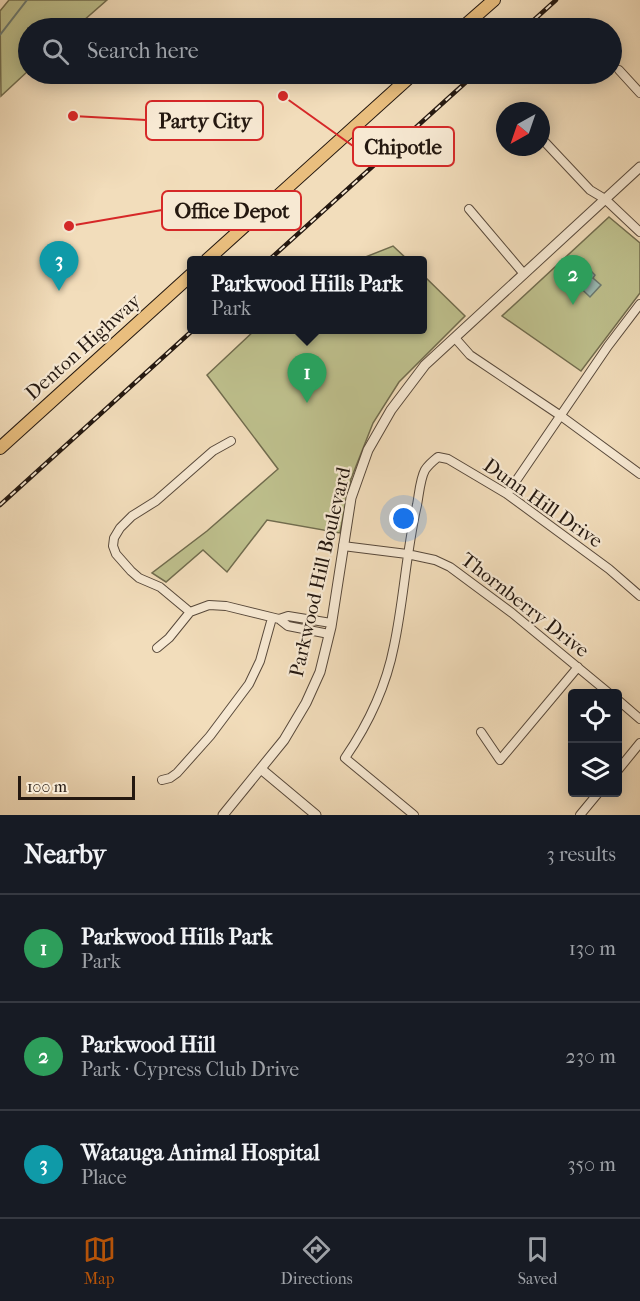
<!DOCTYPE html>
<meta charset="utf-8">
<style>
:root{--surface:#171b24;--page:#20242c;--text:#f1f3f6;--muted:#9ea1a6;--line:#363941;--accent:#b45309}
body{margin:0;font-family:"IM FELL French Canon",serif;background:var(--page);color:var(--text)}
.controls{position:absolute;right:18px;bottom:18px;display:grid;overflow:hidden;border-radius:6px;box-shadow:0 3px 15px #0003}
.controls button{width:54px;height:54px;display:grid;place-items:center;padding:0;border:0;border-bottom:2px solid var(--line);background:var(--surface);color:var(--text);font:30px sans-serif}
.compass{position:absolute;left:496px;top:102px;width:54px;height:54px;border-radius:50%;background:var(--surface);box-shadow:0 3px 15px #0003;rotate:220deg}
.scale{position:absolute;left:18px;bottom:15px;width:117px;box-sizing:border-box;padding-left:6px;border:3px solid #241810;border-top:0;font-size:16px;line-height:21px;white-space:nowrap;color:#241810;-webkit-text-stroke:4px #f7e9d3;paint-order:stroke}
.you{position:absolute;left:404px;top:519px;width:21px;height:21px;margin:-15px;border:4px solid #fff;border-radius:50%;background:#1a73e8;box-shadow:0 0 0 9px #1a73e833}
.badge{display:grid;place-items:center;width:39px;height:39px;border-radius:50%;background:var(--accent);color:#fff;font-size:20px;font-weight:700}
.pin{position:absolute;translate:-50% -50px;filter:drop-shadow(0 2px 3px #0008)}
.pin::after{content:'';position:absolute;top:32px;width:21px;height:18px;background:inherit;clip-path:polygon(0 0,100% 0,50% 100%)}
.popup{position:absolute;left:187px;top:256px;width:240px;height:78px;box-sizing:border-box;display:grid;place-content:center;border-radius:6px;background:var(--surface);filter:drop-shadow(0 2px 4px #0005);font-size:20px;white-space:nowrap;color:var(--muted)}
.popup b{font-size:22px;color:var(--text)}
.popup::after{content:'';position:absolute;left:50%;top:100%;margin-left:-12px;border:12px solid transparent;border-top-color:var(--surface)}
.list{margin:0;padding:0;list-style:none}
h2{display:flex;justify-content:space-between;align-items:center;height:78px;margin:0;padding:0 24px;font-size:26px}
h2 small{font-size:20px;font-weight:400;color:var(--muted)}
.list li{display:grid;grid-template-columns:39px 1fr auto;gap:18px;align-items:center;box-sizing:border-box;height:108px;padding:0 24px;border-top:2px solid var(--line)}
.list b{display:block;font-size:22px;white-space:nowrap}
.list p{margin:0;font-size:20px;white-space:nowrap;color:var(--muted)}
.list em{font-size:20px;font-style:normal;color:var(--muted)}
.icon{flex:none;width:33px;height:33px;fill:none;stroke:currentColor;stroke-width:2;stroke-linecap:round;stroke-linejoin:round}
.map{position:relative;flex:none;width:640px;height:815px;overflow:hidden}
.search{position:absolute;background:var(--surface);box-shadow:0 3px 15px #0003;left:18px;right:18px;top:18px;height:66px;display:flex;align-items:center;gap:15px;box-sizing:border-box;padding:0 21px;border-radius:33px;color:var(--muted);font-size:22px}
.sheet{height:402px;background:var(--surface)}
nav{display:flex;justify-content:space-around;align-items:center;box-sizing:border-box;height:84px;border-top:2px solid var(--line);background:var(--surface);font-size:16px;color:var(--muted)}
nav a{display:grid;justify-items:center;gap:3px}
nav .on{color:var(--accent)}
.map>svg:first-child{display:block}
.green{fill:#bec08d;stroke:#716c4e;stroke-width:1.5}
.water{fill:#9bbbb4;stroke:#6b7a72;stroke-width:1.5}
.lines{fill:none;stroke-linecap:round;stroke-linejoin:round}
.stream{stroke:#6b7a72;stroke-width:2}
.minor-casing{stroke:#58493b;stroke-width:10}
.tertiary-casing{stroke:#58493b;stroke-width:11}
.primary-casing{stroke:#241810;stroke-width:14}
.minor{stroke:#f7e9d3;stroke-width:8}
.tertiary{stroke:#f7e9d3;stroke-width:9}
.primary{stroke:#e9be7e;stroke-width:12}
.rail-casing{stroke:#241810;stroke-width:4.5}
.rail{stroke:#f7e9d3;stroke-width:2;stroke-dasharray:7;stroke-linecap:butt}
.labels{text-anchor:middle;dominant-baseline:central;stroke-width:4.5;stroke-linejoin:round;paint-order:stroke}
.street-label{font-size:20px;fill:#241810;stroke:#f7e9d3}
.leader{fill:none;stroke:#d62828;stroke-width:2}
.callout-dot{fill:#d62828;stroke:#f7e9d3;stroke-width:2}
.callout{fill:#f7e9d3;stroke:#d62828;stroke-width:2}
.callout-label{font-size:21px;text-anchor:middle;font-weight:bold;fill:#241810}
</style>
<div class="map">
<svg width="640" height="815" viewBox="0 0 640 815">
<rect width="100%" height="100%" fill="#f2ddbb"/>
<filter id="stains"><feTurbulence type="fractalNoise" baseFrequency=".00333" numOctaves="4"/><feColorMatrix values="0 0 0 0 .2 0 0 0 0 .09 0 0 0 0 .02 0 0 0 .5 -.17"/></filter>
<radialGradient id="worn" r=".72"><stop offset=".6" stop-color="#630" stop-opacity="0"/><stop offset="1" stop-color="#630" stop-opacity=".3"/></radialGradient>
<!-- green -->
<path class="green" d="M9 0H107L75 28H28V71L1 96 0 11Z
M609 217 640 243V293L581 371 502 316Z
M393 246 408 260H358Z
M423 275 465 316 399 382 373 423 351 479 340 533 267 520 227 572 203 550 166 582 152 573 207 531 278 469 207 375 255 330H422Z"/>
<!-- water -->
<path class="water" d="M578 264 586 271 589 269 595 275 593 278 601 285 590 297 568 276Z"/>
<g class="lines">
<!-- stream -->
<path class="stream" d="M0 35 27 0"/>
<!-- minor casing -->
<g class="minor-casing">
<path id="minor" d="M619 70 640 93
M542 139 590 190 605 199 640 232
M469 209 524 274
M455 338 470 355 561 416 640 474
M507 494 608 346 640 304
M343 546 407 554 435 560 450 567 512 613 610 694
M190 612 160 587 139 578 131 571 116 554 113 546 114 538 120 528 132 516 156 501 213 451 231 441
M279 619 288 616 331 623
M157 648 169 638 190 612 209 605 226 606 279 619 288 626 329 634
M618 700 640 719
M481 732 500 760 578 667
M618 770 640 743
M162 780 170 778 177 773 210 736 249 684 260 661 272 618
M414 815 345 758C369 723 386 687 394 646 404 599 406 552 417 505 419 495 420 479 425 470 429 464 433 461 438 457L448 459 507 494 609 569 640 596
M580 815 599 792"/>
</g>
<!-- tertiary casing -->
<g class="tertiary-casing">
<path id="tertiary" d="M261 769 316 815
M223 815 284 740 306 703 320 672 331 627 351 498 368 450 391 410 425 365 640 167"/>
</g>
<!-- primary casing -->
<g class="primary-casing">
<path id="primary" d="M462 28 494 0
M207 260 413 74
M0 448 192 274"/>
</g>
<!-- minor -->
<use href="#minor" class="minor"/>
<!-- tertiary -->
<use href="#tertiary" class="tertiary"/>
<!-- primary -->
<use href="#primary" class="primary"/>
<!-- rail casing -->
<g class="rail-casing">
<path id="rail" d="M525 28 556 0
M269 260 475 74
M0 505 193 330"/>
</g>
<!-- rail -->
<use href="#rail" class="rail"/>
</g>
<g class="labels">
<!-- street labels -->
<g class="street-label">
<text transform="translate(83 347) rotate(-42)">Denton Highway</text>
<text transform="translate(543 503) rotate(35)">Dunn Hill Drive</text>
<text transform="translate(320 572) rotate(-77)">Parkwood Hill Boulevard</text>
<text transform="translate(525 605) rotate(38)">Thornberry Drive</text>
</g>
</g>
<!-- callouts -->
<path class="leader" d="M73 116L146 120M283 96L353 146M69 226L162 210"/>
<g class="callout-dot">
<circle cx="73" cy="116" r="6"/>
<circle cx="283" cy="96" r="6"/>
<circle cx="69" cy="226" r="6"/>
</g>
<g class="callout">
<rect x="146" y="101" width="117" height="39" rx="6"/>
<rect x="353" y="127" width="101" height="39" rx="6"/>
<rect x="162" y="191" width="139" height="39" rx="6"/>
</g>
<g class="callout-label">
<text x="205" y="128">Party City</text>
<text x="403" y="154">Chipotle</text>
<text x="232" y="218">Office Depot</text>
</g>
<rect width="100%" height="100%" filter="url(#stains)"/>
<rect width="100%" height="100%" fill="url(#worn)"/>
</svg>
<div class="controls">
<button><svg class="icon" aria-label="locate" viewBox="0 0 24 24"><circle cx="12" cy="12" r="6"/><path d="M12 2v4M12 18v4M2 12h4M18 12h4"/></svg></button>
<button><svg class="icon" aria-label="layers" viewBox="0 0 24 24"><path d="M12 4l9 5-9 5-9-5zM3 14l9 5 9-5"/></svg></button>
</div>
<svg class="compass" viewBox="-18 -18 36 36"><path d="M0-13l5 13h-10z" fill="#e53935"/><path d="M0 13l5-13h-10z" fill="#9ea1a6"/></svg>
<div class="scale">100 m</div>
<div class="you"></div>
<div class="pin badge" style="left:307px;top:403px;background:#2e9e5b">1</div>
<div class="popup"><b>Parkwood Hills Park</b>Park</div>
<div class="pin badge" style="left:573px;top:305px;background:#2e9e5b">2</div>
<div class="pin badge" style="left:59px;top:291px;background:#0f9aa8">3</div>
<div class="search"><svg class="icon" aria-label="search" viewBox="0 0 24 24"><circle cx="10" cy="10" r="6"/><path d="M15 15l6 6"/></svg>Search here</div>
</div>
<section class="sheet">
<h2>Nearby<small>3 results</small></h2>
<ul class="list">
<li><span class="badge" style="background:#2e9e5b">1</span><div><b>Parkwood Hills Park</b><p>Park</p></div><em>130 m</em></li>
<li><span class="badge" style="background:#2e9e5b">2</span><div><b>Parkwood Hill</b><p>Park · Cypress Club Drive</p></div><em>230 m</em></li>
<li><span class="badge" style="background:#0f9aa8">3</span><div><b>Watauga Animal Hospital</b><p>Place</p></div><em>350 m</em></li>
</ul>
</section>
<nav>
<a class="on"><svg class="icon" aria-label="map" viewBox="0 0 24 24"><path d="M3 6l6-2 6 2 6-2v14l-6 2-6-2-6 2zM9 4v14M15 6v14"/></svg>Map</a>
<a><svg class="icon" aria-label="directions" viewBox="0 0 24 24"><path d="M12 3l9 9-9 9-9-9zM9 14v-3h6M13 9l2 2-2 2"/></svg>Directions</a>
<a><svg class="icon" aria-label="saved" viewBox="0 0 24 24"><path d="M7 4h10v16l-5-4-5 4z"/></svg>Saved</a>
</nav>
